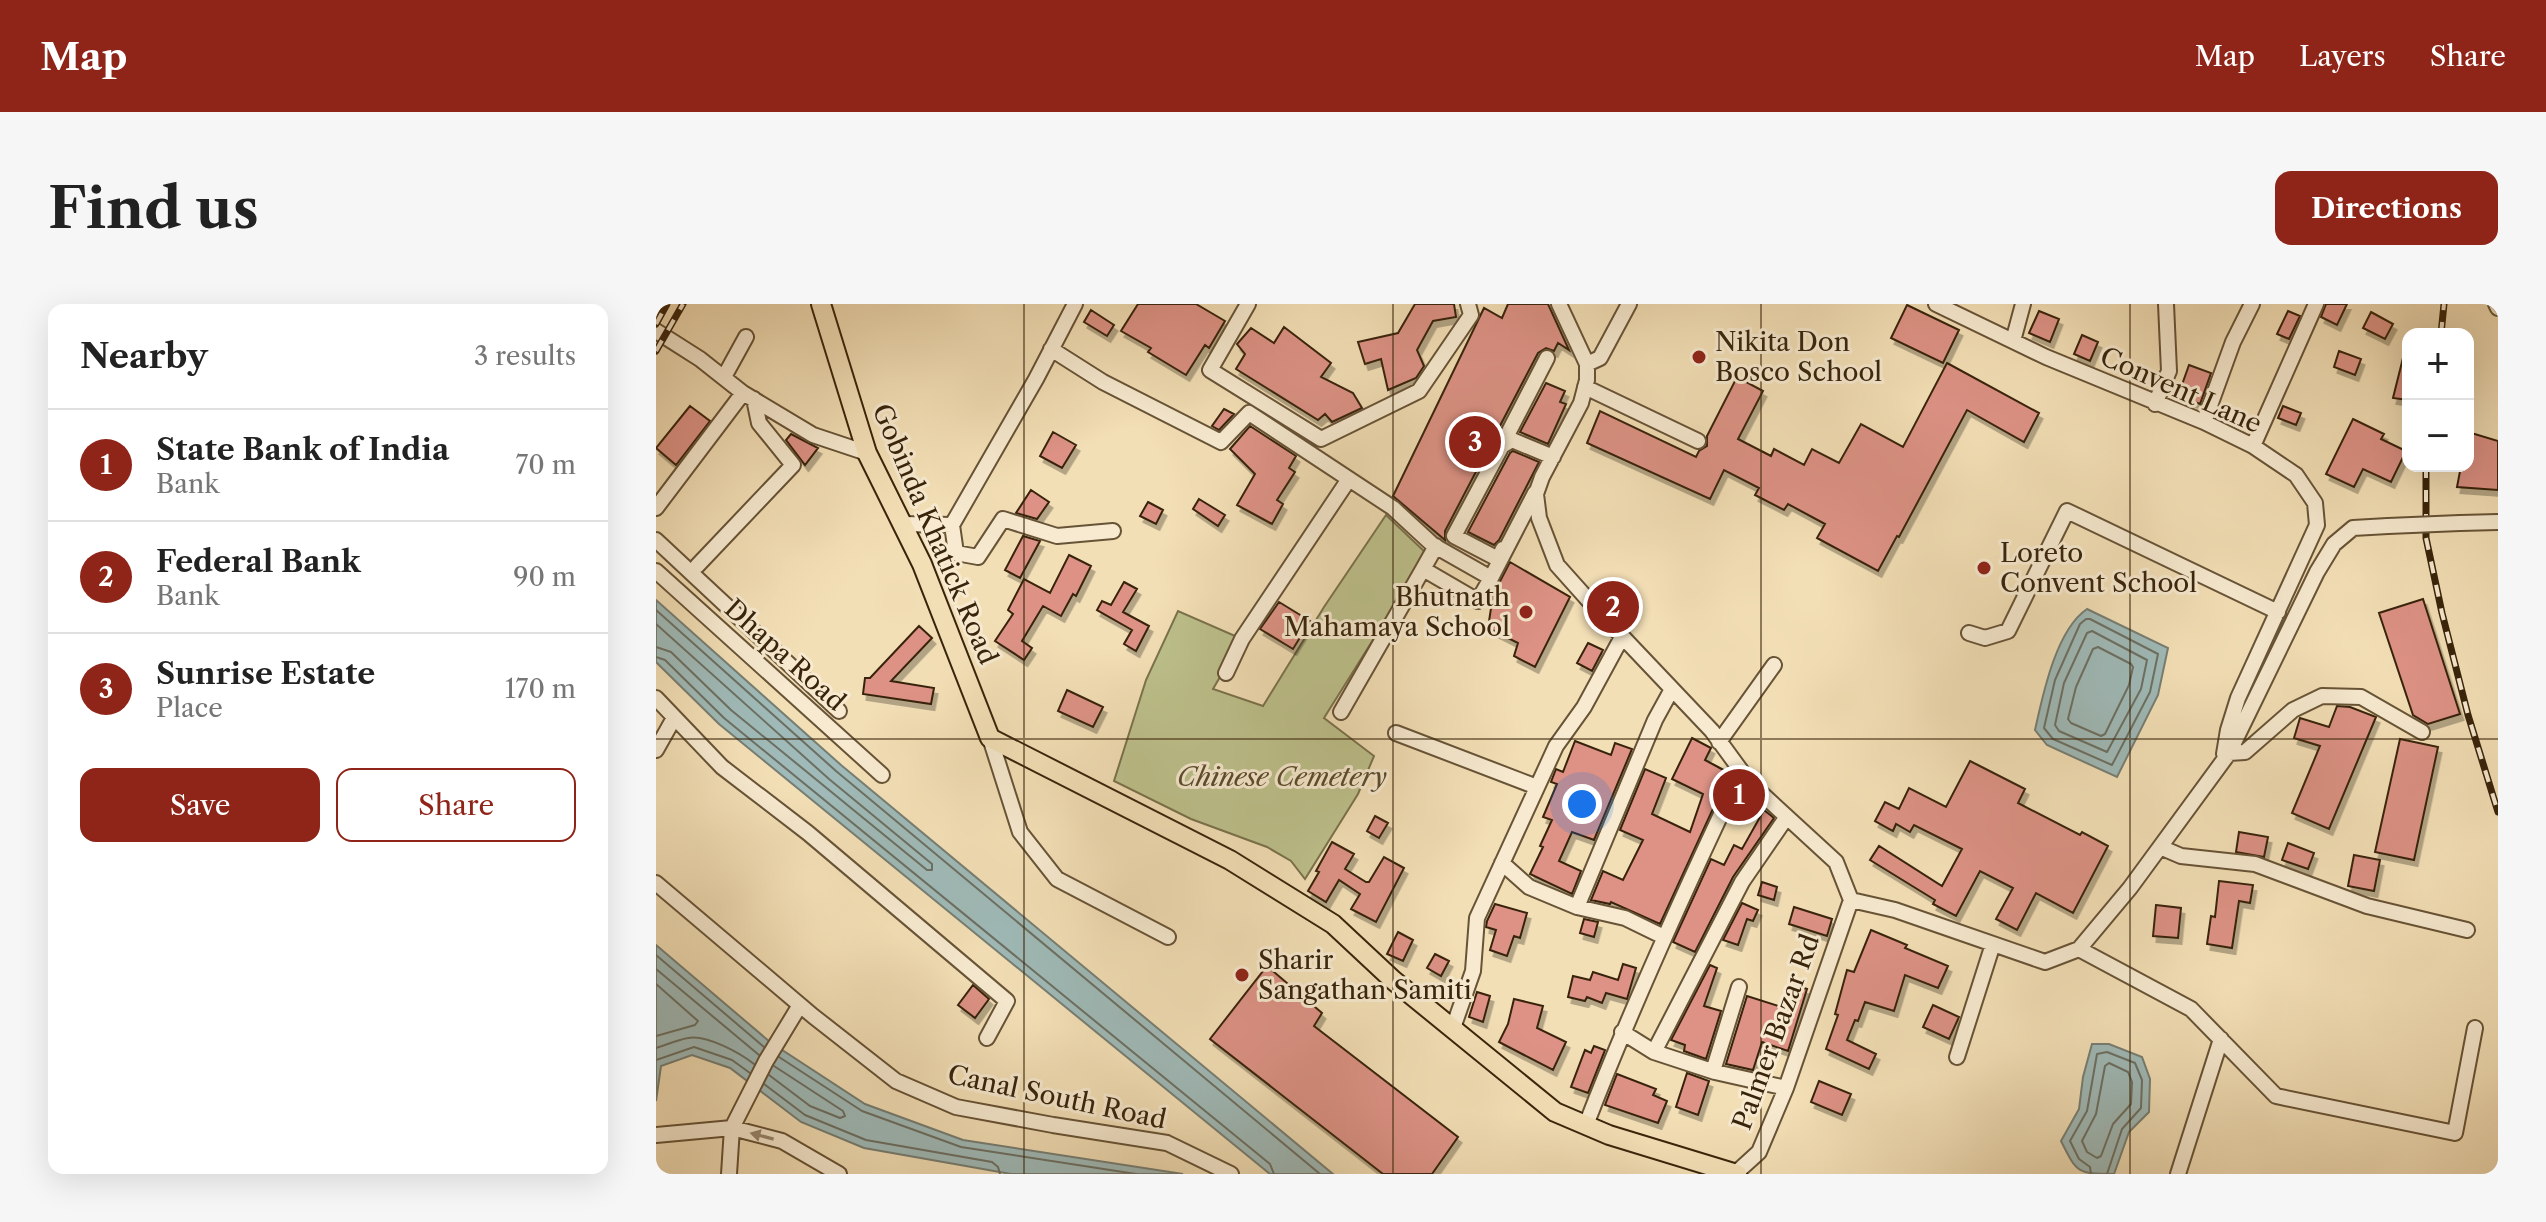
<!DOCTYPE html>
<meta charset="utf-8">
<style>
:root{--surface:#fff;--page:#f6f6f6;--text:#222;--muted:#767676;--line:#e0e0e0;--accent:#8f2418}
body{margin:0;font-family:"Libre Caslon Text",serif;background:var(--page);color:var(--text)}
.controls{position:absolute;right:24px;top:24px;display:grid;overflow:hidden;border-radius:16px;box-shadow:0 8px 32px #0002}
.controls button{width:72px;height:72px;display:grid;place-items:center;padding:0;border:0;border-bottom:2px solid var(--line);background:var(--surface);color:var(--text);font:40px sans-serif}
.you{position:absolute;left:926px;top:500px;width:28px;height:28px;margin:-20px;border:6px solid #fff;border-radius:50%;background:#1a73e8;box-shadow:0 0 0 12px #1a73e833}
.badge{display:grid;place-items:center;width:52px;height:52px;border-radius:50%;background:var(--accent);color:#fff;font-size:26px;font-weight:700}
.pin{position:absolute;translate:-50% -50%;border:4px solid #fff;box-shadow:0 2px 8px #0006}
.list{margin:0;padding:0;list-style:none}
h2{display:flex;justify-content:space-between;align-items:center;height:104px;margin:0;padding:0 32px;font-size:34px}
h2 small{font-size:26px;font-weight:400;color:var(--muted)}
.list li{display:grid;grid-template-columns:52px 1fr auto;gap:24px;align-items:center;box-sizing:border-box;height:112px;padding:0 32px;border-top:2px solid var(--line)}
.list b{display:block;font-size:30px;white-space:nowrap}
.list p{margin:0;font-size:26px;white-space:nowrap;color:var(--muted)}
.list em{font-size:26px;font-style:normal;color:var(--muted)}
.actions{display:flex;gap:16px;padding:24px 32px}
.actions a{flex:1;padding:18px 0;border:2px solid var(--accent);border-radius:16px;text-align:center;font-size:28px;color:var(--accent)}
.actions .main{background:var(--accent);color:#fff}
.map{position:relative;flex:none;width:1842px;height:870px;overflow:hidden;border-radius:16px}
header{display:flex;align-items:center;gap:48px;box-sizing:border-box;height:112px;padding:0 40px;background:var(--accent);color:#fff}
header strong{font-size:38px}
nav{display:flex;gap:44px;margin-inline-start:auto;font-size:28px}
.intro{display:flex;align-items:center;justify-content:space-between;box-sizing:border-box;height:192px;padding:0 48px}
h1{margin:0;font-size:56px}
.button{padding:20px 36px;border-radius:16px;background:var(--accent);color:#fff;font-size:28px;font-weight:700}
main{display:flex;gap:48px;padding:0 48px}
aside{flex:1;background:var(--surface);border-radius:16px;box-shadow:0 8px 32px #0002}
.map>svg:first-child{display:block}
.green{fill:#bdc18c;stroke:#7a724c;stroke-width:2}
.water{fill:#9fbab8;stroke:#767e73;stroke-width:2}
.lines{fill:none;stroke-linecap:round;stroke-linejoin:round}
.shore{stroke:#6c6f62;stroke-width:2}
.building{fill:#dd9285;stroke:#38240b;stroke-width:2;filter:url(#shadow)}
.minor-casing{stroke:#675336;stroke-width:18}
.major-casing{stroke:#38240b;stroke-width:22}
.minor{stroke:#f7ead0;stroke-width:14}
.major{stroke:#f3dfb6;stroke-width:18}
.rail-casing{stroke:#38240b;stroke-width:7}
.rail{stroke:#f7ead0;stroke-width:4;stroke-dasharray:12;stroke-linecap:butt}
.minor-bridge-casing{stroke:#675336;stroke-width:18;stroke-linecap:butt}
.minor-bridge{stroke:#f7ead0;stroke-width:14}
.oneway{fill:#98876e}
.grid{fill:none;stroke:#38240b;stroke-width:2;stroke-opacity:0.55}
.poi-dot{fill:#8f2418;stroke:#f7ead0;stroke-width:3}
.labels{text-anchor:middle;dominant-baseline:central;stroke-width:6;stroke-linejoin:round;paint-order:stroke}
.poi-label{font-size:26px;fill:#38240b;stroke:#f7ead0;text-anchor:start}
.street-label{font-size:26px;fill:#38240b;stroke:#f7ead0}
.park-label{font-size:26px;font-style:italic;fill:#594b2b;stroke:#f7ead0}
</style>
<header>
<strong>Map</strong>
<nav><a>Map</a><a>Layers</a><a>Share</a></nav>
</header>
<div class="intro"><h1>Find us</h1><a class="button">Directions</a></div>
<main>
<aside>
<h2>Nearby<small>3 results</small></h2>
<ul class="list">
<li><span class="badge">1</span><div><b>State Bank of India</b><p>Bank</p></div><em>70 m</em></li>
<li><span class="badge">2</span><div><b>Federal Bank</b><p>Bank</p></div><em>90 m</em></li>
<li><span class="badge">3</span><div><b>Sunrise Estate</b><p>Place</p></div><em>170 m</em></li>
</ul>
<div class="actions"><a class="main">Save</a><a>Share</a></div>
</aside>
<div class="map">
<svg width="1842" height="870" viewBox="0 0 1842 870">
<defs>
<filter id="shadow"><feDropShadow dx="3.5" dy="6" stdDeviation="0" flood-color="#0004"/></filter>
</defs>
<rect width="100%" height="100%" fill="#f3dfb6"/>
<filter id="stains"><feTurbulence type="fractalNoise" baseFrequency=".0025" numOctaves="4"/><feColorMatrix values="0 0 0 0 .2 0 0 0 0 .09 0 0 0 0 .02 0 0 0 .5 -.17"/></filter>
<radialGradient id="worn" r=".72"><stop offset=".6" stop-color="#630" stop-opacity="0"/><stop offset="1" stop-color="#630" stop-opacity=".3"/></radialGradient>
<!-- green -->
<path class="green" d="M730 211 771 250 668 414 718 452 702 490 649 575 635 557 611 543 535 515 458 477 490 376 522 307 586 335 557 385 607 402 668 303Z"/>
<!-- water -->
<path class="water" d="M0 296 185 461 677 870H614L63 420 0 358Z
M1431 305 1512 344 1502 391 1461 473 1391 441 1379 426C1387 390 1400 326 1431 305Z
M0 641 114 738 209 800 307 836 527 870H355L208 844 145 818 74 764 36 751 5 762 0 797Z
M1436 740H1453L1486 753 1494 775 1493 808 1473 828 1458 870C1421 870 1421 869 1405 837L1423 805 1427 773Z"/>
<g class="lines">
<!-- shore -->
<path class="shore" d="M0 306 180 467 664 870
M1430 315H1434L1502 350 1494 388 1456 461 1397 435 1388 424 1399 376 1424 320Z
M0 320 173 475 276 560V566H271L75 406 15 348 0 343
M1436 327 1491 356 1485 385 1451 448 1403 427 1399 421 1408 379 1431 329Z
M1442 343 1475 360 1477 363 1473 381 1449 430 1445 432 1415 419 1412 415 1420 383 1437 345Z
M0 353 9 356 68 414 614 860 618 870
M0 651 108 743
M0 665 103 751
M0 680 42 717 39 721 0 732
M0 744C10 741 21 736 32 734 50 730 84 749 98 760
M123 753 206 807 305 843 480 870
M0 756 38 743 76 756 94 769
M1453 759 1472 768 1476 778 1475 800 1457 820 1445 852 1441 854 1431 848 1426 837 1440 810 1449 762Z
M113 771 154 802 184 814 189 812 187 807 118 762
M108 780 149 811 210 836 336 858 342 863 344 870
M1435 870 1434 863 1423 855 1414 837 1431 807 1441 750 1451 748 1479 759 1486 776 1485 804 1466 825 1451 870"/>
</g>
<!-- building -->
<path class="building" d="M482 0H540L569 17 553 44 549 41 530 71 492 48 495 44 465 27Z
M759 0H798L800 13 777 17 761 46 768 62 760 74 732 86 725 55 709 60 702 38 742 29Z
M852 0H892L913 46 902 39 898 47 890 44 882 49 789 227V236L737 192 828 4 846 14Z
M1670 0H1691L1681 21 1665 13Z
M1251 1 1303 26 1287 59 1235 34Z
M435 6 458 21 451 32 428 18Z
M1383 7 1403 15 1394 38 1373 29Z
M1632 7 1644 12 1633 35 1621 30Z
M1715 8 1737 20 1729 35 1707 24Z
M628 23 675 59 665 73 697 89 706 104 676 118 669 110 662 116 580 65 589 50 581 40 595 24 618 39Z
M1426 31 1442 38 1434 57 1418 50Z
M1683 47 1705 55 1699 71 1678 63Z
M1748 50 1752 51V96L1737 94Z
M1291 59 1383 109 1368 138 1311 106 1243 233 1241 232 1222 267 1161 234 1169 220 1132 200 1128 206 1099 191 1103 184 1068 166 1054 195 931 139 944 107 1040 153 1043 147 1051 142V132L1081 73 1107 87 1082 135 1115 152 1118 145 1148 161 1156 145 1183 159 1205 120 1247 143Z
M1533 61 1555 69 1544 100 1522 92Z
M890 79 909 87 904 98 910 100 892 140 864 128Z
M34 102 54 117 20 161 0 144Z
M1627 102 1645 109 1640 121 1622 114Z
M568 105 578 110 563 126 556 122Z
M1697 115 1728 130 1725 135 1750 147 1735 178 1707 165 1698 183 1670 170Z
M594 122 640 152 633 164 639 168 621 196 627 200 616 220 581 201 599 170 574 145Z
M397 128 420 141 406 164 384 152Z
M1812 128 1842 137V186L1801 183 1805 162H1812Z
M135 130 162 144 149 161 130 136Z
M857 147 883 158 843 236 838 241 812 228 854 149Z
M375 186 393 198 381 215 360 209Z
M543 195 569 211 562 222 537 205Z
M492 198 507 206 500 220 484 212Z
M367 232 384 237 364 274 349 266Z
M413 251 435 262 420 292 417 290 405 312 387 302 366 337 376 344 368 356 339 337 357 310 352 306 368 275 394 289Z
M854 258 914 293 879 363 858 352 862 339 832 324 837 291Z
M468 278 481 285 467 308 493 322 480 347 468 340 476 326 441 306 446 297 455 301Z
M1767 295 1804 410 1772 420 1757 411 1723 309Z
M623 298 654 317 637 345 604 325Z
M263 322 276 334 235 377 278 384 275 400 207 390 209 374H214Z
M932 339 947 346 936 367 921 359Z
M411 386 447 403 437 423 402 407Z
M1681 402 1694 403 1720 413 1673 525 1636 509 1664 442 1638 434 1644 414 1673 423Z
M1036 434 1055 444 1049 456 1075 470 1067 483 1004 620 955 598 954 600 935 596 947 567 967 576 987 536 964 526 989 465 1010 474 996 510 1034 528 1047 490 1016 475Z
M1744 435 1782 443 1758 556 1719 548Z
M919 437 955 451 959 439 976 445 938 536 916 528 903 557 925 567 916 590 874 570 887 543 884 542 896 516 887 513 901 480 895 478 900 465 907 468Z
M1314 457 1369 485 1362 499 1424 531 1426 528 1452 542 1417 609 1380 589 1361 626 1340 615 1357 584 1324 567 1300 612 1277 600 1279 596 1214 556 1223 542 1286 582 1306 545 1258 521 1254 528 1240 520 1237 527 1219 517 1229 498 1243 505 1253 484 1290 503Z
M1108 506 1118 514 1077 573 1039 648 1017 638 1055 555 1068 561 1078 541 1086 545Z
M719 512 732 519 723 534 711 527Z
M1583 528 1612 533 1608 553 1580 548Z
M676 538 698 550 689 565 710 578H713L728 553 748 564 720 618 695 605 704 590 683 576 670 598 652 587 663 568 660 567Z
M1632 539 1658 549 1652 565 1626 556Z
M1698 551 1724 556 1718 587 1692 582Z
M1563 577 1597 581 1594 599 1583 597 1576 644 1551 640 1555 612 1559 613Z
M1106 578 1121 583 1118 596 1102 591Z
M1086 599 1102 606 1097 617 1091 615 1082 641 1067 636Z
M839 600 871 609 864 634 858 632 851 652 834 646 840 626 830 623 831 617Z
M1500 601 1525 604 1522 634 1497 632Z
M1138 603 1176 615 1171 632 1133 620Z
M928 615 942 618 938 633 924 629Z
M1215 626 1251 641 1249 644 1292 662 1282 684 1249 671 1238 707 1209 698 1202 717 1199 716 1191 736 1220 750 1213 765 1170 745 1182 711 1179 710 1191 666 1198 668Z
M742 628 757 636 747 657 731 650Z
M779 650 793 657 785 672 771 664Z
M967 660 980 664 971 695 950 689 946 699 931 693 929 697 912 693 917 672 934 676 937 668 962 676Z
M1054 661 1061 664 1048 702 1065 707 1050 755 1028 747 1029 741 1015 736Z
M611 662 666 709 658 722 802 833 776 870H727L554 735Z
M317 681 333 695 319 714 302 701Z
M1138 681 1151 685 1132 747 1106 738 1097 766 1070 760 1091 692 1132 705Z
M821 688 834 692 827 718 813 713Z
M858 695 887 702 881 724 910 738 897 766 843 738 852 720Z
M1277 701 1303 713 1293 735 1267 723Z
M938 742 949 746 932 789 915 783 929 746 935 749Z
M1031 769 1053 777 1042 811 1020 803Z
M961 770 1000 785 997 791 1011 797 1002 819 949 801Z
M1163 777 1195 790 1186 811 1155 798Z"/>
<g class="lines">
<!-- minor casing -->
<g class="minor-casing">
<path id="minor" d="M592 0 554 66 665 135 763 87 815 11 812 0
M903 0 931 60V76L925 99 886 173 880 190 883 214 901 261 943 308 1056 427 1094 479 1180 558 1195 596
M1280 0 1390 53 1548 118 1597 142 1640 171 1659 199 1661 221 1582 394 1572 426 1568 450
M1840 0 1842 4
M0 27 44 55 87 89 157 131 211 149
M1357 37 1367 0
M395 45 447 78 565 138 593 109 737 204 777 241 835 274 879 189
M931 60 944 54 973 0
M68 73 90 33
M929 83 1042 137
M1499 100 1513 67 1510 0
M1548 118 1577 38 1596 0
M846 141 891 54
M1597 142 1660 0
M0 204 87 89
M1804 219 1842 218
M246 220 296 221 380 75 419 0
M296 221 300 249 322 253 347 215 401 232 457 227
M0 236 183 407
M780 242 767 265 822 297 835 274
M847 245 842 255 798 232 846 142 856 136 897 153
M41 262 137 161 103 119 98 95
M0 267 226 471
M1313 329 1329 334 1352 327 1411 207 1622 308
M570 369 586 335 693 175
M0 394 66 463 152 529 351 697 331 734
M685 408 767 265
M740 429 881 483
M334 434 364 528 401 575 512 633
M1063 438 1118 361
M0 446 18 414
M1573 449 1589 448 1637 406 1666 392 1705 393 1766 428
M1504 543 1525 552 1599 560 1711 602 1811 626
M846 559 873 583 921 603 969 614 1008 633
M0 579 157 712 240 777 300 803 397 821 511 839 575 870
M1195 596 1239 606 1389 658 1423 645 1474 584 1573 449 1661 268 1678 240 1697 224 1732 222
M921 603 999 416 1016 385
M1423 645 1535 705 1620 792 1799 829 1819 724
M797 724 817 667 821 614 900 442 928 403 966 333
M966 728 998 748 1059 768 1130 784
M998 748 1086 578 1130 514
M1301 753 1337 640
M1057 767 1083 683
M930 821C974 707 1024 597 1076 487L1087 470
M0 831 76 824 126 837 183 870
M1080 869 1103 848 1130 784 1195 596
M73 870 76 824 110 757 144 701
M1522 870 1565 735"/>
</g>
<!-- major casing -->
<g class="major-casing">
<path id="major" d="M165 0 211 149 266 260 334 434 574 556 677 620 737 676 899 808 953 831 1081 870"/>
</g>
<!-- minor -->
<use href="#minor" class="minor"/>
<!-- major -->
<use href="#major" class="major"/>
<!-- rail casing -->
<g class="rail-casing">
<path id="rail" d="M0 20 11 0
M1785 30 1788 0
M0 47 27 0
M1770 162V234L1786 309 1812 411 1842 508"/>
</g>
<!-- rail -->
<use href="#rail" class="rail"/>
<!-- minor-bridge casing -->
<g class="minor-bridge-casing">
<path id="minor-bridge" d="M1732 222 1804 219"/>
</g>
<!-- minor-bridge -->
<use href="#minor-bridge" class="minor-bridge"/>
</g>
<!-- one-way arrows -->
<defs><path id="oneway-solid" d="M-6-.8H1V-3.2L6.5 0L1 3.2V.8H-6Z" transform="scale(2)"/></defs>
<use class="oneway" href="#oneway-solid" transform="translate(106 832) rotate(-165)"/>
<!-- grid -->
<path class="grid" d="M368 0V870M737 0V870M1105 0V870M1474 0V870M0 435H1842"/>
<!-- markers -->
<g class="poi-dot">
<circle cx="1043" cy="53" r="8"/>
<circle cx="1328" cy="264" r="8"/>
<circle cx="870" cy="308" r="8"/>
<circle cx="586" cy="671" r="8"/>
</g>
<g class="labels">
<!-- poi labels -->
<g class="poi-label">
<text x="1059" y="38">Nikita Don<tspan x="1059" dy="30">Bosco School</tspan></text>
<text x="1344" y="249">Loreto<tspan x="1344" dy="30">Convent School</tspan></text>
<text x="854" y="293" text-anchor="end">Bhutnath<tspan x="854" dy="30">Mahamaya School</tspan></text>
<text x="602" y="656">Sharir<tspan x="602" dy="30">Sangathan Samiti</tspan></text>
</g>
<!-- street labels -->
<g class="street-label">
<text transform="translate(1525 86) rotate(24)">Convent Lane</text>
<text transform="translate(279 230) rotate(67)">Gobinda Khatick Road</text>
<text transform="translate(129 351) rotate(42)">Dhapa Road</text>
<text transform="translate(1120 728) rotate(-70)">Palmer Bazar Rd</text>
<text transform="translate(401 793) rotate(12)">Canal South Road</text>
</g>
<!-- park labels -->
<g class="park-label">
<text x="626" y="473">Chinese Cemetery</text>
</g>
</g>
<rect width="100%" height="100%" filter="url(#stains)"/>
<rect width="100%" height="100%" fill="url(#worn)"/>
</svg>
<div class="controls">
<button>+</button>
<button>−</button>
</div>
<div class="you"></div>
<div class="pin badge" style="left:1083px;top:491px">1</div>
<div class="pin badge" style="left:957px;top:303px">2</div>
<div class="pin badge" style="left:819px;top:138px">3</div>
</div>
</main>
